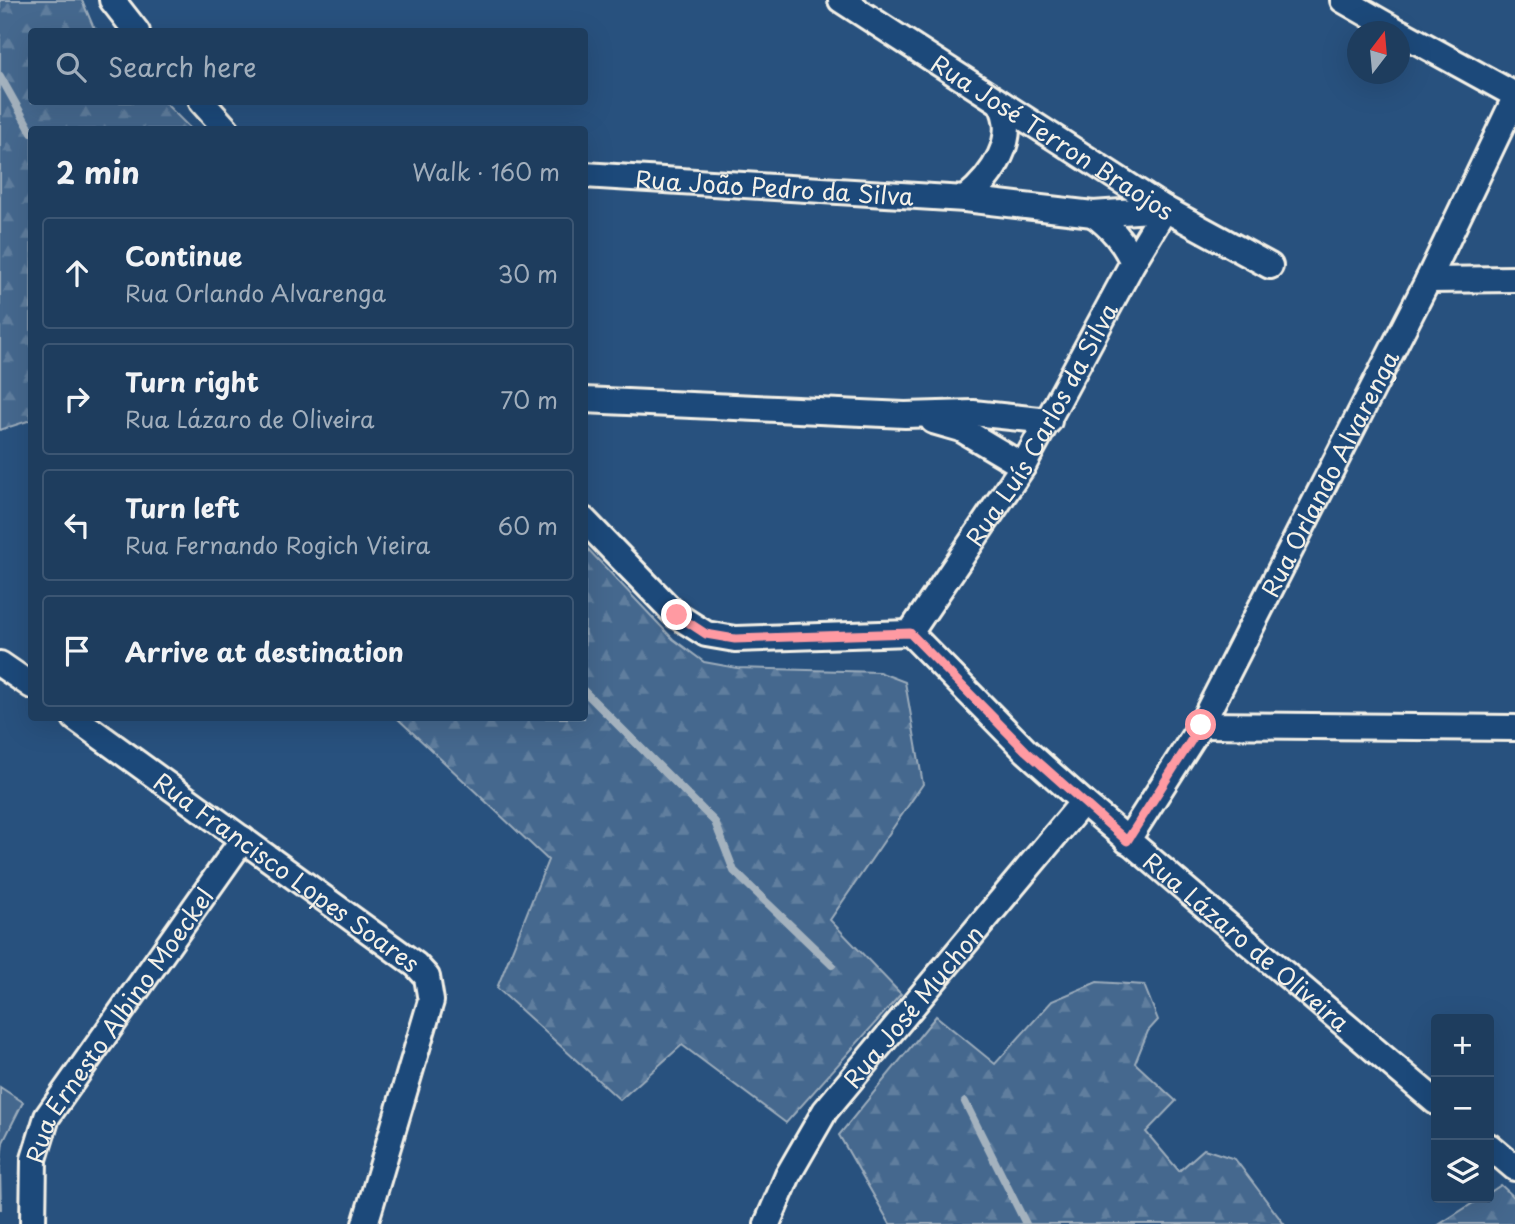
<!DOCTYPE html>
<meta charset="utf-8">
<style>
:root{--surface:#1e3d5e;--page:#264464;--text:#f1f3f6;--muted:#a1aebc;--line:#3c5673}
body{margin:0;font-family:"Playpen Sans",sans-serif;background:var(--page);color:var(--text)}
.controls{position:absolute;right:21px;bottom:21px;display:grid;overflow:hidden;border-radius:7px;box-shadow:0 7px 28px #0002}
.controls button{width:63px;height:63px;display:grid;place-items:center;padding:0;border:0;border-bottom:2px solid var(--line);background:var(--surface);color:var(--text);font:35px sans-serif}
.compass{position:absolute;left:1347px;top:21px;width:63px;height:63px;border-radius:50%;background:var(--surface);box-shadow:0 7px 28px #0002;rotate:16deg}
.stop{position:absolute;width:21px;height:21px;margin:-16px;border:5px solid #ff9aa2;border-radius:50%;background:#fff}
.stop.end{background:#ff9aa2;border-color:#fff;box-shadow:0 2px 7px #0008}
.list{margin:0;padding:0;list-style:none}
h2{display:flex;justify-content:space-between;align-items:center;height:91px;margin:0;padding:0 28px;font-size:30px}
h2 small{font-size:23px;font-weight:400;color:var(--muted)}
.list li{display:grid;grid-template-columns:46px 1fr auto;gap:21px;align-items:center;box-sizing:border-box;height:112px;margin:0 14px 14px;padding:0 14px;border:2px solid var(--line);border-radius:7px}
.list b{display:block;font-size:26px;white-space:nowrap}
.list p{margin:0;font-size:23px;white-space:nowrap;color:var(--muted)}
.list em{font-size:23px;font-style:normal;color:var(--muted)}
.icon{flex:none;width:38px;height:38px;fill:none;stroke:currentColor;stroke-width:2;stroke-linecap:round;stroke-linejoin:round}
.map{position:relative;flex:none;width:1515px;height:1224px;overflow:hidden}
.search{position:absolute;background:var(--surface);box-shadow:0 7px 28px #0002;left:28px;top:28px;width:560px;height:77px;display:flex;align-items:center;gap:18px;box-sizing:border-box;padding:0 24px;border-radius:7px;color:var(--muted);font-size:26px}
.panel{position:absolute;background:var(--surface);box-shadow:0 7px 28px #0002;left:28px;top:126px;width:560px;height:595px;border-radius:7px}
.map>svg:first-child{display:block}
.grass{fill:#45688e;stroke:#9cacbb;stroke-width:2}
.forest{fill:url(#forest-firs);stroke:#9cacbb;stroke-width:2}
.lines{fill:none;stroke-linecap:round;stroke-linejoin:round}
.stream{stroke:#a4b2be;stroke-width:8}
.minor-casing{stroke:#f4f1e8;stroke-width:30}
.minor{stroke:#1f4a7a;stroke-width:24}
.route{stroke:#ff9aa2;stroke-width:9}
.labels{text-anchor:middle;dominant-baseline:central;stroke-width:6;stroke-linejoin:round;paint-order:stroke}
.street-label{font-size:24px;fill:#f4f1e8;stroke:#1f4a7a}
</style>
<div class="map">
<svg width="1515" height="1224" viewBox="0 0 1515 1224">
<defs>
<pattern id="forest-firs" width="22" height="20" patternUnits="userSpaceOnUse" patternTransform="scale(1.75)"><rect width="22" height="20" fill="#45688e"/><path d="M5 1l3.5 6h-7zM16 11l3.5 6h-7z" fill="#607e9e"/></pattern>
</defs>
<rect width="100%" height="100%" fill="#28517e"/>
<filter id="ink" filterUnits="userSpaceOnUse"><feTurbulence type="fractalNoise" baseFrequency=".0143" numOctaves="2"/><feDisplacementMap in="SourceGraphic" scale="14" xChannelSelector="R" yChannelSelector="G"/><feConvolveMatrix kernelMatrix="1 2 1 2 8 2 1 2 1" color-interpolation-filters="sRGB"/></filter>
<g filter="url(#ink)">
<!-- grass -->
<path class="grass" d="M0 1087 23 1102 3 1142 0 1168 1 1209H0Z"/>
<!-- forest -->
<path class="forest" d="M0 0H82L93 26 98 31 32 32V102H164L191 129 32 130 31 420 0 430Z
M585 546 673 639 704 662 737 668 879 672 905 682 923 784 830 920 901 994 786 1123 682 1045 620 1100 497 988 548 860 397 718H584Z
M1097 982 1144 985 1158 1020 1148 1031 1135 1063 1176 1101 1146 1132 1179 1171 1204 1149 1235 1159 1284 1224H890L839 1135 936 1016 995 1064 1052 1001Z
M1501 1185 1515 1198V1224H1440L1481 1198H1489V1193Z"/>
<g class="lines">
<!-- stream -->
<path class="stream" d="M0 76 32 133
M584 691 715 822 734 871 832 965
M965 1102 1026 1224"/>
<!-- minor casing -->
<g class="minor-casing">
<g id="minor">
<path d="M112 0 137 32"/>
<path id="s1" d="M841 0 1165 209 1270 266"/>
<path d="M1343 0 1399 32"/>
<path d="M1400 32 1515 95"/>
<path d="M202 102 227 130"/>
<path id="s2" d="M584 175 965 199 1093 214 1165 209"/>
<path d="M965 199C992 177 1020 138 1000 103"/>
<path d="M1093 214C1112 228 1123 241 1133 262"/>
<path d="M1428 280 1515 279"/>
<path d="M584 400 905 415 973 413 1049 421"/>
<path d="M933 421 961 429 1023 466"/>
<path d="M584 520 676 615 706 634 735 639 910 633"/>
<path id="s3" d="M910 633 1026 751 1083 802 1436 1102"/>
<path id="s4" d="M910 633 1023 466 1133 262 1165 209"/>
<path d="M0 664 32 686"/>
<path id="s5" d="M75 718 416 965 427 977 431 1001 365 1224"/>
<path d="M1201 725 1515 728"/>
<path id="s6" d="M1127 841 1201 725 1428 280 1515 98"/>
<path d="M1489 1146 1515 1168"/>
<path id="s7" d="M33 1224 34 1159 47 1117 243 839"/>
<path id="s8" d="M767 1224 788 1175 825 1111 1083 802"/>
</g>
</g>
<!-- minor -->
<use href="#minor" class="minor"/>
</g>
</g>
<g class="lines" filter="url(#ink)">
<!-- route -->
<path class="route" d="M677 615 706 634 735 639 910 633 1026 751 1127 841 1201 725"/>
</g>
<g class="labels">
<!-- street labels -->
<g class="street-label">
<text stroke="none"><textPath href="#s1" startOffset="252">Rua José Terron Braojos</textPath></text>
<text stroke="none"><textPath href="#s2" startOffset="191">Rua João Pedro da Silva</textPath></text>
<text stroke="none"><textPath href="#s4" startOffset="247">Rua Luís Carlos da Silva</textPath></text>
<text stroke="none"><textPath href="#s6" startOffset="420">Rua Orlando Alvarenga</textPath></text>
<text stroke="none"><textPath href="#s5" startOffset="262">Rua Francisco Lopes Soares</textPath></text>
<text stroke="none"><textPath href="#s3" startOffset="457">Rua Lázaro de Oliveira</textPath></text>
<text stroke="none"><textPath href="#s8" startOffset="264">Rua José Muchon</textPath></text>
<text stroke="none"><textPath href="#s7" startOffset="224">Rua Ernesto Albino Moeckel</textPath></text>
</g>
</g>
</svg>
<div class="controls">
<button>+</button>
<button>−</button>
<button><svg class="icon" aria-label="layers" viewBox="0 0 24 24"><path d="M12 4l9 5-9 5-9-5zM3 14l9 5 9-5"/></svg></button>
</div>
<svg class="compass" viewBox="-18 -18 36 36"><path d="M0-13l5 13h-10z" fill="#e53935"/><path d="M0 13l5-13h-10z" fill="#a1aebc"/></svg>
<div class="stop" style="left:1201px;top:725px"></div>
<div class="stop end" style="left:677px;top:615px"></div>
<div class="search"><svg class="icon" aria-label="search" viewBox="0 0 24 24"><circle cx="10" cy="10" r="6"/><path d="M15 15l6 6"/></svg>Search here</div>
<section class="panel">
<h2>2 min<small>Walk · 160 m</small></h2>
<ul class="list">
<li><svg class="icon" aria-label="ahead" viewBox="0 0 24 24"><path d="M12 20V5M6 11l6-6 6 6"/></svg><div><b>Continue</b><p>Rua Orlando Alvarenga</p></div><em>30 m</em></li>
<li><svg class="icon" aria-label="right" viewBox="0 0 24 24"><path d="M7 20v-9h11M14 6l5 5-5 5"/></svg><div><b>Turn right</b><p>Rua Lázaro de Oliveira</p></div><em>70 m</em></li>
<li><svg class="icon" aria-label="left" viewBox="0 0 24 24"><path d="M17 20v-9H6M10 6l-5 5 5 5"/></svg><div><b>Turn left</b><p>Rua Fernando Rogich Vieira</p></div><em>60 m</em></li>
<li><svg class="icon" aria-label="arrive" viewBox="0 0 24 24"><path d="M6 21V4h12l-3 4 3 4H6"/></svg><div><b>Arrive at destination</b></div></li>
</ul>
</section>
</div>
